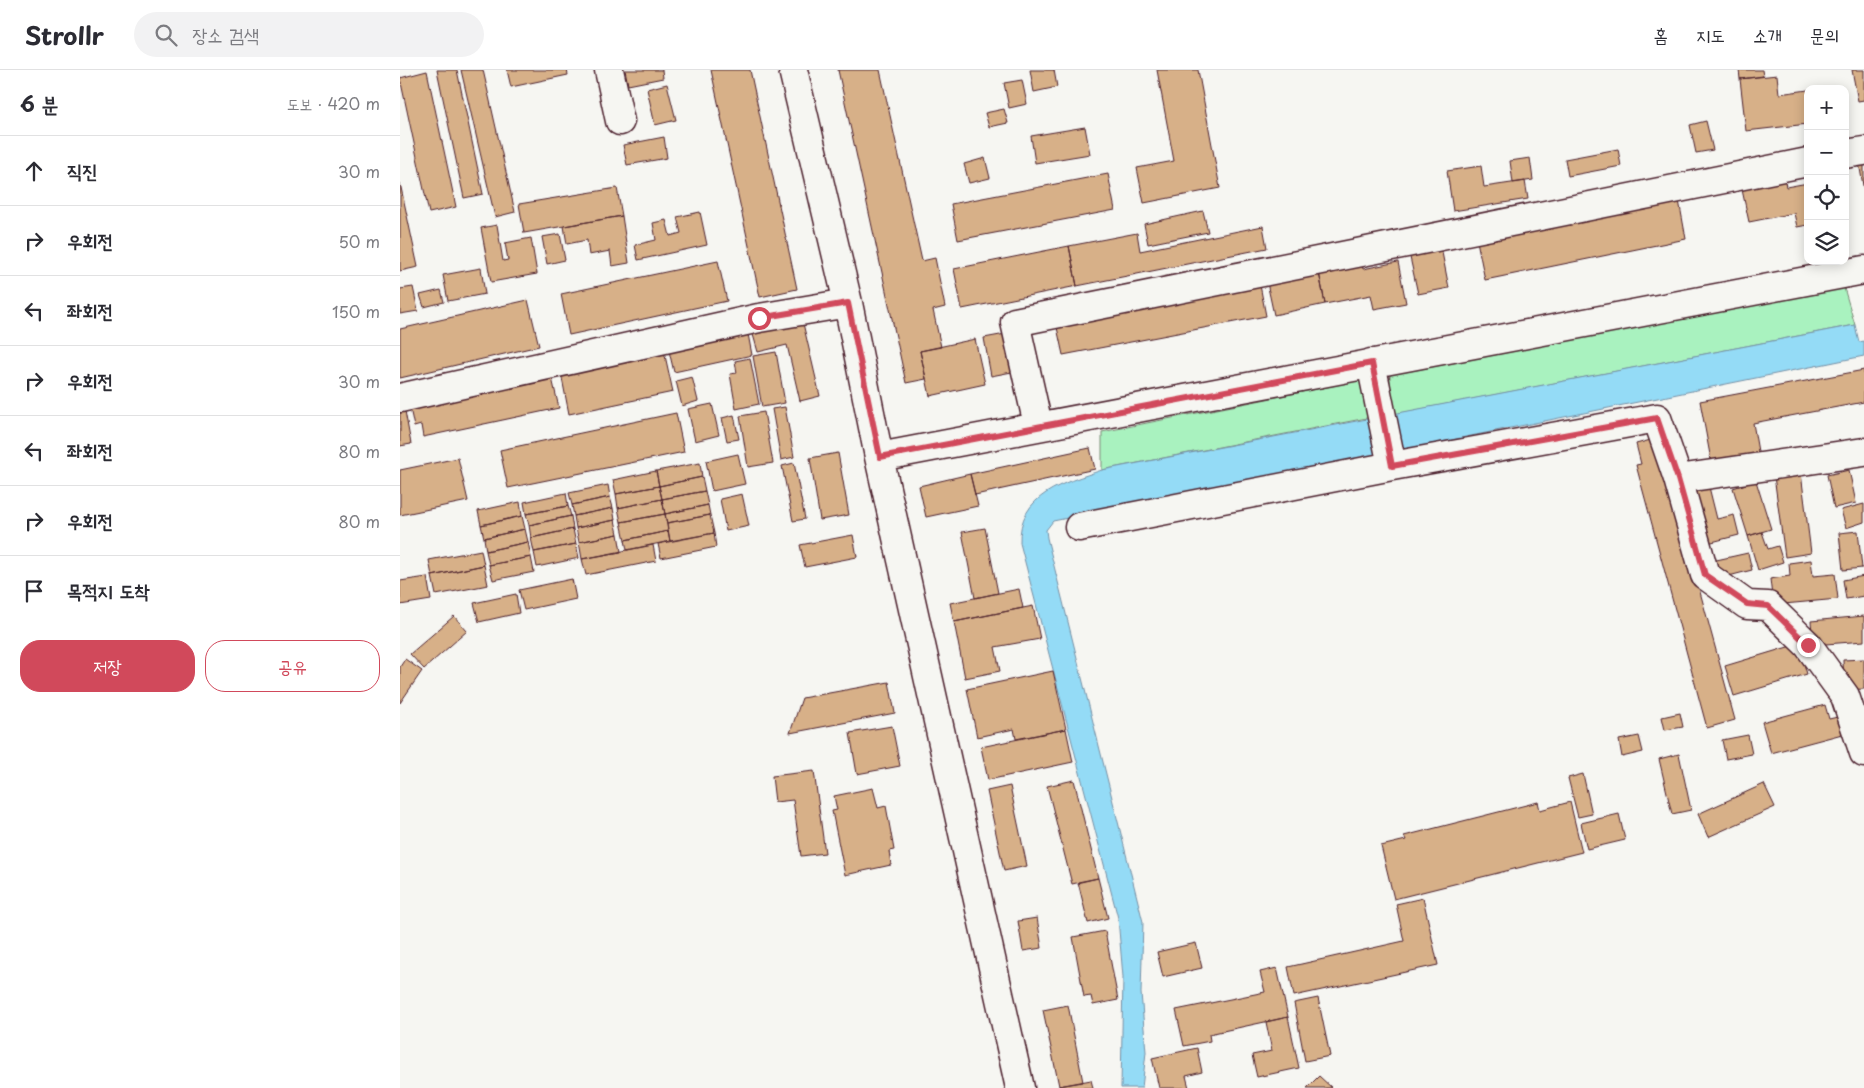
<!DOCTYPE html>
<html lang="ko">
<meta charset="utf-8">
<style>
:root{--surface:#fff;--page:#f2f2f3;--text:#2b2b33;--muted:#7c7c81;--line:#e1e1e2;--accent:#d1495b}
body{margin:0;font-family:"Playpen Sans","Poor Story",sans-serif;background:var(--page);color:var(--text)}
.controls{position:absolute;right:15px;top:15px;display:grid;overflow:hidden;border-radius:10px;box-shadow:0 2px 12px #0003}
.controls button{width:45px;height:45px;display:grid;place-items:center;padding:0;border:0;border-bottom:1px solid var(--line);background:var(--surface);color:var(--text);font:25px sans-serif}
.stop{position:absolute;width:15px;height:15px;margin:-11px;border:4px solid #d1495b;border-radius:50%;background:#fff}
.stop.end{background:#d1495b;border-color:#fff;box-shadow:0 1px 5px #0008}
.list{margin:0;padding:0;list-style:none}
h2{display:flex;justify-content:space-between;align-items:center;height:65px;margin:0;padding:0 20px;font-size:21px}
h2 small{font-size:16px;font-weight:400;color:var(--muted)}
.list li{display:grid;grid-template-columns:32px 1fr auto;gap:15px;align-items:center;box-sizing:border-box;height:70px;padding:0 20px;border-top:1px solid var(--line)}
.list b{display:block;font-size:19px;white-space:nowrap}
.list em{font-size:16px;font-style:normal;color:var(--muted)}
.actions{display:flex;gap:10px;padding:15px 20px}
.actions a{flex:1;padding:11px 0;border:1px solid var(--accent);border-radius:20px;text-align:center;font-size:18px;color:var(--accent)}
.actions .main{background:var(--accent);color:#fff}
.icon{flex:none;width:28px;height:28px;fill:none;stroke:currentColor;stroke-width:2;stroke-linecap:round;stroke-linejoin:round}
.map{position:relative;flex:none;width:1464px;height:1018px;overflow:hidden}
header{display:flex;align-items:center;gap:30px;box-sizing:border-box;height:70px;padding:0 25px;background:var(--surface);border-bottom:1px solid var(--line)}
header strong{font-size:24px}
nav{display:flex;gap:28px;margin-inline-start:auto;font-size:18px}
.search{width:350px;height:45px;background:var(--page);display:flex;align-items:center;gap:12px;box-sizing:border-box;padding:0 18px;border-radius:28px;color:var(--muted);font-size:19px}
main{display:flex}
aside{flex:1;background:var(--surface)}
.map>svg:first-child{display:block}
.green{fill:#a9f2bf;stroke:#7a8875}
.water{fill:#94dbf6;stroke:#7690a5}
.building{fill:#d7b088;stroke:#4a1f2b}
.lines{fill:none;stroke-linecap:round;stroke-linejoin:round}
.minor-casing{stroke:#4a1f2b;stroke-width:31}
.minor{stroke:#f6f6f2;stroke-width:28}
.route{stroke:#d1495b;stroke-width:6}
</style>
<header>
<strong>Strollr</strong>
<div class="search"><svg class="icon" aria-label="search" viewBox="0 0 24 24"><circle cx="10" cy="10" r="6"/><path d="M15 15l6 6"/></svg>장소 검색</div>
<nav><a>홈</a><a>지도</a><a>소개</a><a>문의</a></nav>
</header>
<main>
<aside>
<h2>6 분<small>도보 · 420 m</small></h2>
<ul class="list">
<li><svg class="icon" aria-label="ahead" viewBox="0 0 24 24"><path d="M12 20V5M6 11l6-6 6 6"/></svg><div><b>직진</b></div><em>30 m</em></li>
<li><svg class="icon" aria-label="right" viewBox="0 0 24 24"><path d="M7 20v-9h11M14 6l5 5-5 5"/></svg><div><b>우회전</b></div><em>50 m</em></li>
<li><svg class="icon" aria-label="left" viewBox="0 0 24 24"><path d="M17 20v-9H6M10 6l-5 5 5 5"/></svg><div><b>좌회전</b></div><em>150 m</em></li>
<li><svg class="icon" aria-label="right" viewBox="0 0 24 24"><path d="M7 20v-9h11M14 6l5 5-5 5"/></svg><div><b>우회전</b></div><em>30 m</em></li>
<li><svg class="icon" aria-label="left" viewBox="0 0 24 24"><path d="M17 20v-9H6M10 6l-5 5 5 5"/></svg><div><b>좌회전</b></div><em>80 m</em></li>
<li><svg class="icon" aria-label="right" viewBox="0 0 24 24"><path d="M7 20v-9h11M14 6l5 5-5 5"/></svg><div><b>우회전</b></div><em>80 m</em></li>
<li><svg class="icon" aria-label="arrive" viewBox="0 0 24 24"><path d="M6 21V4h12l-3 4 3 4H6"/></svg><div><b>목적지 도착</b></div></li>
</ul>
<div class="actions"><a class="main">저장</a><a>공유</a></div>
</aside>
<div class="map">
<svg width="1464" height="1018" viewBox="0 0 1464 1018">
<rect width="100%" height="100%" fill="#f6f6f2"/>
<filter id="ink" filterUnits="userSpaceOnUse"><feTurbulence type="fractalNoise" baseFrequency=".02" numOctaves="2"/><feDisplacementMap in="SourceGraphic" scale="10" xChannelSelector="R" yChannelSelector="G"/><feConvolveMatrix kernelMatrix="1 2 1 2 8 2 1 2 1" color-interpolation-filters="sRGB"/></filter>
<g filter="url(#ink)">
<!-- green -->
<path class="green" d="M1444 218 1455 255 990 345V305Z
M967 309 977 346 702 400V362Z"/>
<!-- water -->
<path class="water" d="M1455 255 1459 272 1464 271V286L653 451 646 460 647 468 743 852 741 923 746 982 742 1018H721L723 907 718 848 620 473C618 424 664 413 702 400Z"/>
<!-- building -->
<path class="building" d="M37 0H57L83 124 64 128Z
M61 0H83L115 142 95 147Z
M107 0H167L168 5 111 17Z
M225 0H262L263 8 228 15Z
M311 0H350L397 219 360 227Z
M438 0H480L522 191 535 188 545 237 533 240 541 277 520 281 526 309 506 313Z
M630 0H654L657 17 634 22Z
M757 0H798L820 118 744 133 737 98 774 91Z
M1339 0H1362L1363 6 1340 9Z
M1452 0H1464V30L1458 31Z
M27 1 56 137 29 143 0 8Z
M1377 5 1379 24 1408 20V54L1346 61 1340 9Z
M622 10 627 34 609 38 604 13Z
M267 14 276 50 255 55 247 19Z
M604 39 608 53 589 57 585 43Z
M1306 51 1313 80 1296 83 1290 55Z
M685 57 690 84 635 93 631 66Z
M264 67 267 88 227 95 223 75Z
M1218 79 1221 96 1168 106 1165 89Z
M585 88 590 108 569 113 564 94Z
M1130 88 1133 110 1113 113 1110 91Z
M1464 92V121L1459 93Z
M1081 96 1084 117 1125 111 1128 129 1053 141 1047 101Z
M708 104 715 140 558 170 551 134Z
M1384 106 1386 117 1408 113V155L1397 157 1394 143 1349 152 1341 115Z
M0 113 18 197 0 201Z
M217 118 222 146 124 163 119 134Z
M1278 125 1286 169 1085 210 1076 166Z
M803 141 808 162 748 174 744 154Z
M300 142 307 175 238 190 235 175 256 170 253 153 266 150 270 166 281 163 277 147Z
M222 146 229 193 212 196 210 181 189 185 187 170 167 174 164 156Z
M97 155 103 191 108 190 105 173 131 168 137 204 91 212 81 158Z
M863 156 867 178 677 216 669 176 737 163 740 181Z
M160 164 165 190 147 194 142 167Z
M1040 172 1049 218 1018 224 1008 178Z
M669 176 677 216 562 239 554 199Z
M961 188 963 199 998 192 1006 233 974 239 971 225 925 234 918 197Z
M318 191 327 231 169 265 161 224Z
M918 197 925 234 874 245 866 208Z
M81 198 85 224 48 231 43 205Z
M859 210 866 246 663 285 655 248Z
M13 217 18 241 0 244V219Z
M41 220 44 232 24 237 20 225Z
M128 230 139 276 0 308V259Z
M402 249 420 326 400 331 387 275 358 282 352 261Z
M611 263 617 301 591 306 584 268Z
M348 264 352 285 274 302 269 281Z
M575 269 585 314 530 326 520 281Z
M264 281 273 322 169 344 161 303Z
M376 282 385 333 362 337 353 286Z
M350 288 359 334 336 339 330 304 337 303 335 291Z
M1464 300V332L1353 353 1360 393 1313 401 1300 331Z
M292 307 298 331 282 336 276 311Z
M152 308 159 338 23 367 21 355 14 357 10 338Z
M312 334 319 365 295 371 288 339Z
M385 337 394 387 381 390 372 339Z
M5 341 11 374 0 376V342Z
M364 342 373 393 348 397 340 346Z
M276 343 284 382 108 418 100 380Z
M334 345 339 369 327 371 322 348Z
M1258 368 1335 650 1307 658 1236 395 1241 394 1236 374Z
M690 378 695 399 575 425 570 404Z
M438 383 449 445 420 450 410 388Z
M338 384 345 414 312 421 306 391Z
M58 388 68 431 0 445V400Z
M300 393 302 407 259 416 256 401Z
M394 393 405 449 393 451 382 396Z
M1449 400 1456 433 1434 438 1427 405Z
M256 401 259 416 216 424 213 410Z
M1401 403 1411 483 1385 487 1374 406Z
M570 404 578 436 526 447 519 416Z
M302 407 305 421 262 429 259 416Z
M1356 411 1371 459 1348 466 1333 418Z
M208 415 210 427 172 435 169 423Z
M259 416 262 429 218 438 216 424Z
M1309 417 1317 449 1334 445 1339 465 1304 474 1291 422Z
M305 421 308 435 265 444 262 429Z
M166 423 168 436 126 444 124 432Z
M342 424 349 456 326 461 320 429Z
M210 427 213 438 174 446 172 435Z
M262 429 265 444 221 452 218 438Z
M120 432 122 446 81 455 78 441Z
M1464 434V452L1446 458 1441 440Z
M308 435 310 445 267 453 265 444Z
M168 436 171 446 129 455 126 444Z
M213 438 215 450 176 458 174 446Z
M265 444 268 461 225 470 221 452Z
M310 445 314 463 270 471 267 453Z
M122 446 125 459 84 468 81 455Z
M171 446 173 459 131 468 129 455Z
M215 450 218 464 179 472 176 458Z
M585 458 598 523 575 528 562 462Z
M125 459 128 472 86 481 84 468Z
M173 459 176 474 134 482 131 468Z
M268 461 270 471 227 480 225 470Z
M1458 461 1462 498 1443 500 1439 463Z
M1362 462 1368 479 1378 476 1383 492 1358 500 1348 466Z
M314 463 316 477 261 488 258 474Z
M218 464 221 482 182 489 179 472Z
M453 465 457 487 405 497 400 475Z
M128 472 131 487 89 495 86 481Z
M176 474 179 488 137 497 134 482Z
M253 475 256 491 186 505 182 489Z
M81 480 84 495 32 506 29 490Z
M1348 483 1352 500 1317 509 1312 491Z
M131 487 134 502 93 510 89 495Z
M1411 490 1413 506 1435 504 1438 529 1373 535 1370 509 1390 506 1389 493Z
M84 495 88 515 36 525 32 506Z
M1464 506V526L1446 529 1443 510Z
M27 507 31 530 0 535V511Z
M172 509 176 529 124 540 119 520Z
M619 519 623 538 554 552 550 533Z
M116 524 119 543 79 552 74 533Z
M633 536 640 569 595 577 600 601 565 608 554 552Z
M54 546 67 561 24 599 10 584Z
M1464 546V571L1413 575 1411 551Z
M1398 574 1407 604 1334 626 1325 596Z
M5 589 22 601 0 633V597Z
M1464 589V619L1444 620 1443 590Z
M653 601 666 659 616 669 614 659 577 667 567 619Z
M489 612 495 643 390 663 402 628Z
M1425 635 1429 649 1442 646 1446 663 1371 683 1362 652Z
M1280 643 1283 657 1265 660 1262 647Z
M492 656 500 696 457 704 450 663Z
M666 659 673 692 588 710 581 677Z
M1348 665 1352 684 1326 689 1322 670Z
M1239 666 1243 682 1222 687 1219 670Z
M1279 684 1291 740 1272 744 1259 689Z
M414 701 425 783 401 786 393 730 375 732 372 706Z
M1183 704 1192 744 1178 747 1168 708Z
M674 710 698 808 672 814 647 716Z
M1364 714 1375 737 1308 767 1298 744Z
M610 716 627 796 604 801 587 721Z
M473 718 478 738 486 736 494 780 489 781 491 795 445 805 432 741 437 740 434 726Z
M1138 732 1140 740 1170 732 1182 782 994 829 981 776 1006 770 1004 766Z
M1219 744 1225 770 1187 779 1181 753Z
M698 808 708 848 688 853 678 812Z
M1023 828 1038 895 894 926 888 897 1004 871 996 834Z
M637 848 642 878 623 881 618 851Z
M705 861 718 930 693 935 691 926 684 927 673 867Z
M796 873 802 898 763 907 757 882Z
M877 898 888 947 809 964 810 971 784 976 776 940 865 922 860 902Z
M918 928 930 986 905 991 894 933Z
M668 935 683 1012 659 1016 643 940Z
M888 947 899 998 857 1007 852 985 872 981 866 952Z
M797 978 802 1002 786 1006 789 1018H759L752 988Z
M919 1006 932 1018H907Z
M691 1010 693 1018H659V1016Z"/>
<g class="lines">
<!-- minor casing -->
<g class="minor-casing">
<path id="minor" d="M209 0 220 51
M393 0 448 233 479 387 620 1018
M1445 84 1464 81
M971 293 992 396
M0 328 359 248 448 233
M638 355 615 252 1408 92
M479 387 1464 200
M1278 409 1464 382
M679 457 992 396 1257 348 1278 409 1305 505 1347 535 1368 536 1408 575 1445 626 1464 683"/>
</g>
<!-- minor -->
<use href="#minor" class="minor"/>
</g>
</g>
<g class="lines" filter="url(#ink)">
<!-- route -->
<path class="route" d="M359 248 448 233 480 387 972 293 992 396 1257 348 1278 409 1305 505 1347 534 1368 536 1408 575"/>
</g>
</svg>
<div class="controls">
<button>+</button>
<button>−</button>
<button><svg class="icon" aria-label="locate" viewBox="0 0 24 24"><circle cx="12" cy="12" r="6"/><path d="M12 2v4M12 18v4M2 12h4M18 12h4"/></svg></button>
<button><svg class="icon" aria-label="layers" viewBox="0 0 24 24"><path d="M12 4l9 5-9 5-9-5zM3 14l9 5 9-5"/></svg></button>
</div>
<div class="stop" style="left:359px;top:248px"></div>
<div class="stop end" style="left:1408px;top:575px"></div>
</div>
</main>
